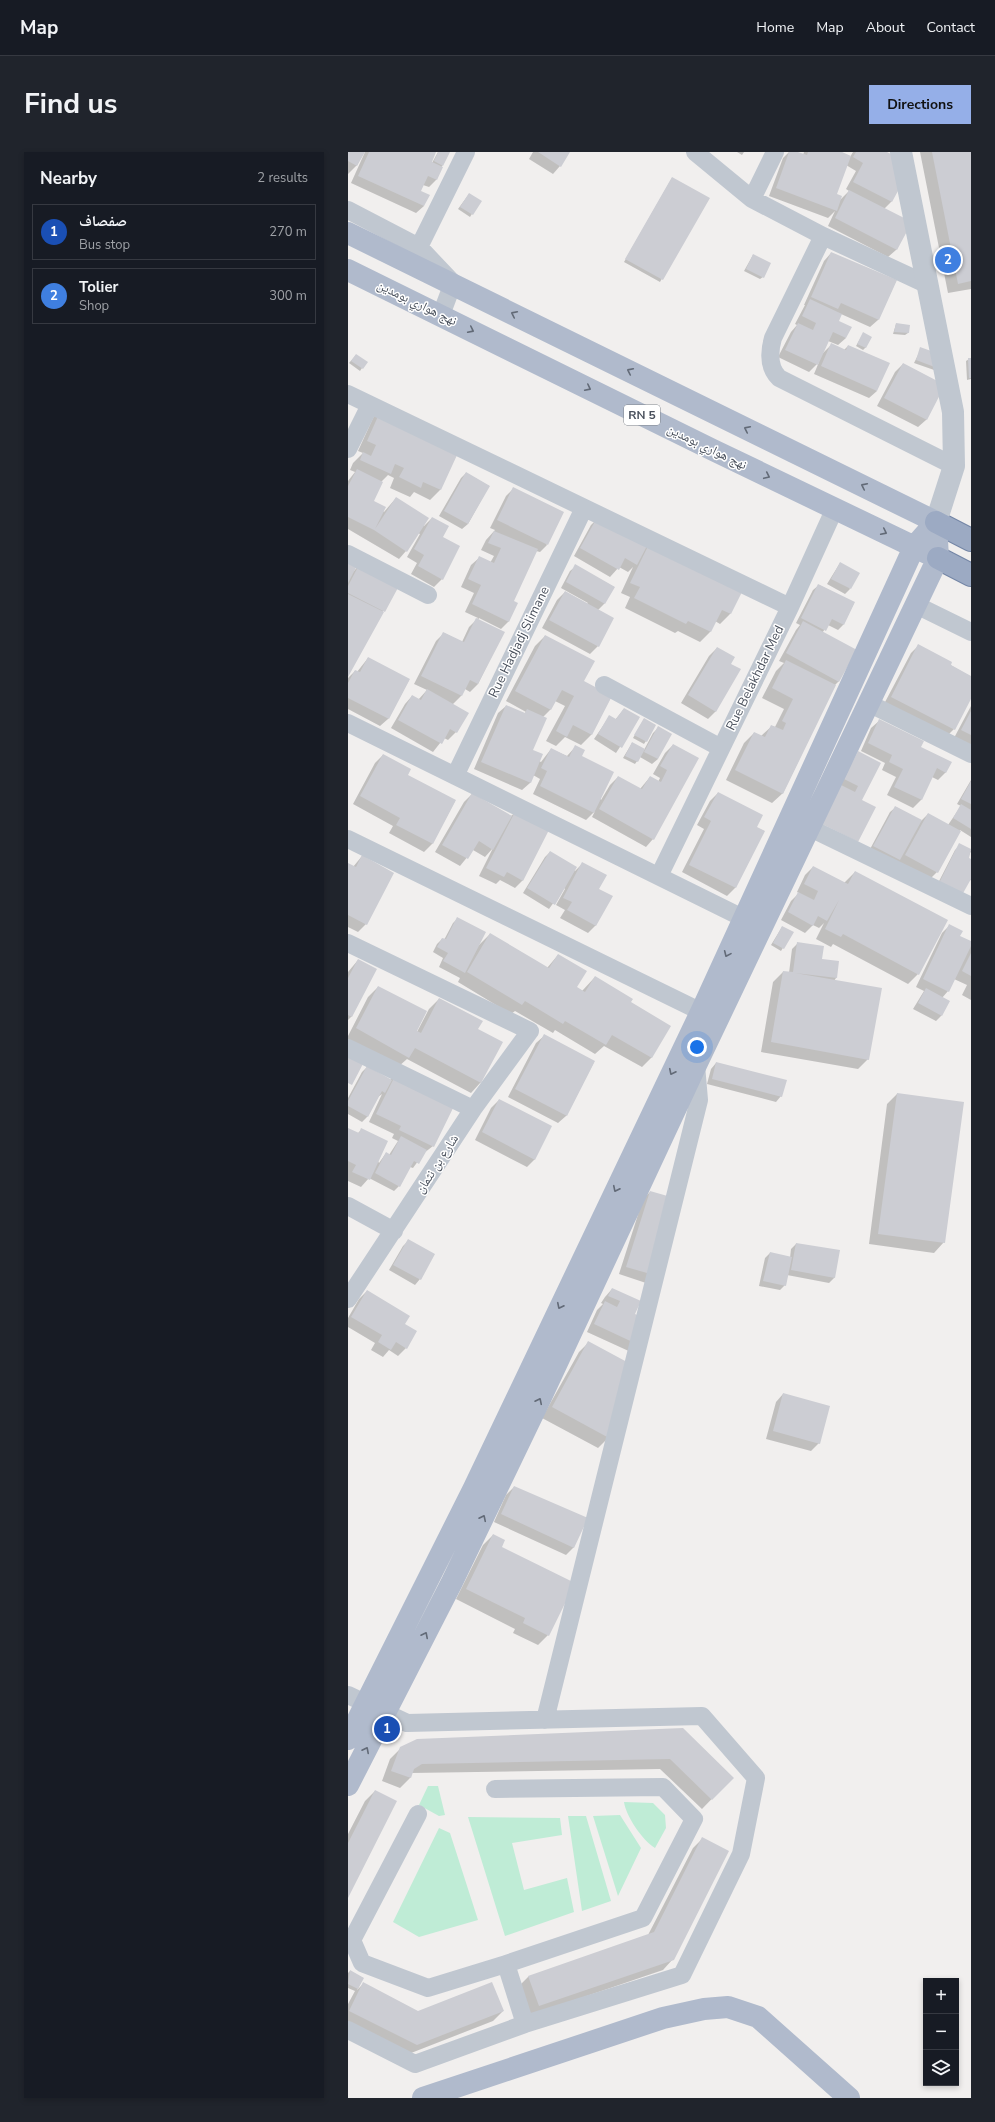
<!DOCTYPE html>
<meta charset="utf-8">
<style>
:root{--surface:#171b24;--page:#20242c;--text:#f1f3f6;--muted:#9ea1a6;--line:#363941;--accent:#95afe8}
body{margin:0;font-family:"Nunito Sans","Noto Naskh Arabic",sans-serif;background:var(--page);color:var(--text)}
.controls{position:absolute;right:12px;bottom:12px;display:grid;overflow:hidden;border-radius:0px;box-shadow:0 2px 6px #0003}
.controls button{width:36px;height:36px;display:grid;place-items:center;padding:0;border:0;border-bottom:1px solid var(--line);background:var(--surface);color:var(--text);font:20px sans-serif}
.you{position:absolute;left:349px;top:895px;width:14px;height:14px;margin:-10px;border:3px solid #fff;border-radius:50%;background:#1a73e8;box-shadow:0 0 0 6px #1a73e833}
.badge{display:grid;place-items:center;width:26px;height:26px;border-radius:50%;background:var(--accent);color:#fff;font-size:13px;font-weight:700}
.pin{position:absolute;translate:-50% -50%;border:2px solid #fff;box-shadow:0 1px 4px #0006}
.list{margin:0;padding:0;list-style:none}
h2{display:flex;justify-content:space-between;align-items:center;height:52px;margin:0;padding:0 16px;font-size:17px}
h2 small{font-size:13px;font-weight:400;color:var(--muted)}
.list li{display:grid;grid-template-columns:26px 1fr auto;gap:12px;align-items:center;box-sizing:border-box;height:56px;margin:0 8px 8px;padding:0 8px;border:1px solid var(--line);border-radius:0px}
.list b{display:block;font-size:15px;white-space:nowrap}
.list p{margin:0;font-size:13px;white-space:nowrap;color:var(--muted)}
.list em{font-size:13px;font-style:normal;color:var(--muted)}
.icon{flex:none;width:22px;height:22px;fill:none;stroke:currentColor;stroke-width:2;stroke-linecap:round;stroke-linejoin:round}
.map{position:relative;flex:none;width:623px;height:1946px;overflow:hidden;border-radius:0px}
header{display:flex;align-items:center;gap:24px;box-sizing:border-box;height:56px;padding:0 20px;background:var(--surface);border-bottom:1px solid var(--line)}
header strong{font-size:19px}
nav{display:flex;gap:22px;margin-inline-start:auto;font-size:14px}
.intro{display:flex;align-items:center;justify-content:space-between;box-sizing:border-box;height:96px;padding:0 24px}
h1{margin:0;font-size:28px}
.button{padding:10px 18px;border-radius:0px;background:var(--accent);color:#111;font-size:14px;font-weight:700}
main{display:flex;gap:24px;padding:0 24px}
aside{flex:1;background:var(--surface);border-radius:0px;box-shadow:0 2px 6px #0003}
.map>svg:first-child{display:block}
.green{fill:#bfecd6}
.shadow{fill:#0003;fill-rule:evenodd}
.building{fill:#cccdd3}
.lines{fill:none;stroke-linecap:round;stroke-linejoin:round}
.trunk-casing{stroke:#7486a6;stroke-width:24}
.minor{stroke:#c0c7d0;stroke-width:18}
.tertiary{stroke:#c0c7d0;stroke-width:22}
.primary{stroke:#b0bacc;stroke-width:22}
.trunk{stroke:#9caac3;stroke-width:22}
.oneway{stroke:#626a77}
.labels{text-anchor:middle;dominant-baseline:central;stroke-width:3;stroke-linejoin:round;paint-order:stroke}
.shield{fill:#fff;stroke:#7f848c;stroke-width:1}
.shield-label{font-size:12px;font-weight:bold;fill:#484f5b}
.street-label{font-size:13px;fill:#484f5b;stroke:#fff}
</style>
<header>
<strong>Map</strong>
<nav><a>Home</a><a>Map</a><a>About</a><a>Contact</a></nav>
</header>
<div class="intro"><h1>Find us</h1><a class="button">Directions</a></div>
<main>
<aside>
<h2>Nearby<small>2 results</small></h2>
<ul class="list">
<li><span class="badge" style="background:#1a4fb4">1</span><div><b>صفصاف</b><p>Bus stop</p></div><em>270 m</em></li>
<li><span class="badge" style="background:#3f7fe0">2</span><div><b>Tolier</b><p>Shop</p></div><em>300 m</em></li>
</ul>
</aside>
<div class="map">
<svg width="623" height="1946" viewBox="0 0 623 1946">
<rect width="100%" height="100%" fill="#f1efee"/>
<!-- green -->
<path class="green" d="M80 1634H90L97 1663 91 1664 71 1653Z
M276 1650 305 1651 317 1663 318 1676 307 1696C294 1688 278 1664 276 1650Z
M272 1663 293 1696 270 1744 245 1664Z
M220 1664H238L263 1749 234 1759Z
M120 1665 212 1666 214 1683 164 1691 176 1738 219 1726 226 1760 157 1784Z
M91 1676 102 1681 130 1768 71 1785 45 1770Z"/>
<!-- shadow -->
<path class="shadow" d="M0 0H16L9 13 0 22Z
M17 0H87L83 10 84 11 90 0H100L88 28 81 35 75 33 72 39 76 54 68 61 3 31Z
M185 0H221L212 14 205 22 181 7Z
M389 0H396L394 3Z
M441 0 455 3 456 0H493L502 5 505 0H537L563 14 543 50 536 57 562 70 548 98 540 105 480 74 487 59 480 66 421 44 435 6ZM498 13 508 19 498 37 501 39 491 49 487 43Z
M572 0H623V137L600 141Z
M324 26 360 47 312 130 276 110Z
M121 42 132 49 122 65 110 57Z
M483 101 548 129 530 168 522 175 493 162 489 169 498 186 490 193 480 189 474 202 483 193 496 198 500 194 529 239 521 246 466 222 471 210 461 220 430 205 443 180 449 173 447 172 457 153H456L476 109Z
M405 103 415 125 412 127 396 119Z
M548 172 561 174 560 181 557 183 545 182Z
M515 182 518 195 515 198 508 194Z
M573 197 589 219 566 211Z
M8 203 18 210 12 219 1 211Z
M621 207H623V227L619 228 618 209Z
M555 212 596 233 578 268 570 275 529 254 547 220Z
M26 264 114 291 92 338 82 348 66 340 62 345 42 336 46 326 40 323 33 330 24 349 36 360 48 346 76 374 84 366 94 385V427L86 435 63 422 69 411 59 405 72 382 70 381 58 399 51 407 0 377V329L7 320 2 318 5 311 15 301 10 299Z
M118 321 141 334 120 372 114 377 91 364 113 326Z
M166 336 199 393 192 400 188 399 164 449 161 469 153 477 131 466 130 468 155 481 130 532 122 540 117 537 113 544 104 553 119 561 108 580 100 588 96 586 85 600 43 576 57 552 64 544 70 548 79 538 66 532 88 489 96 481 114 490 121 475 130 466 117 460 126 441 113 435 123 413 131 406 142 411 146 404 133 398 138 388 147 378 142 376 158 344Z
M250 366 394 436 382 462 372 472 367 469 362 480 352 490 330 479 327 481 277 456 282 445 273 441 285 415 280 420 271 415 262 425 226 404 243 373Z
M0 405 6 419 12 412 50 432 0 522Z
M492 411 502 437 497 442 479 432Z
M228 414 266 435 256 452 250 458V494L242 502 194 476 209 448 217 440 239 452 240 451 213 436 222 419Z
M471 433 506 451 495 473 490 478 480 473 474 481 491 529 487 533 435 641 424 651 378 628 396 591 406 581 413 584 424 574 427 575 436 557 414 546 428 519 436 511 431 509 448 478 452 473 448 471 465 438Z
M197 484 235 530 263 545 243 583 233 593 217 585 208 594 198 589 217 554 207 549 202 558 195 565 183 598 191 609 193 610 203 597 219 604 228 594 253 648 262 633 270 625 292 637 302 625 310 630 312 626 305 622 317 601 325 593 305 687 298 695 244 665 247 659 238 668 185 642 192 627 185 623 182 631 174 638 126 617 150 561 158 554 176 562 178 560 158 549 187 494Z
M570 494 623 525V545L606 577 598 585 536 552 563 501Z
M369 496 382 512 368 559 360 567 333 551 361 504Z
M20 506 61 528 40 567 32 574 0 557V526L7 519 9 520Z
M623 554V595L606 586Z
M276 557 291 566 268 601 246 587 261 565 267 568Z
M296 567 298 589 296 592 285 586Z
M531 569 571 595 598 620 590 628 584 625 573 648 565 656 539 643 548 625 534 618 537 611 513 599 523 576Z
M310 576V607L304 612 292 605 287 612 275 606 284 591 296 598 305 581Z
M510 601 513 649 465 679Z
M35 603 58 624 107 649 84 692 76 700 41 681 45 674 5 652 27 611Z
M623 628V685L612 678 589 720 581 728 521 699 542 660 548 655 573 669 580 662 600 673 613 654 609 652Z
M370 641 407 675 416 679 387 736 379 744 334 720 356 677 349 673 362 649Z
M124 642 163 664 168 660 175 728 167 736 152 728 148 732 131 724 145 696 137 705 125 698 112 714 87 700 116 650Z
M612 693 623 699 620 706 623 708V728L587 737 607 698Z
M202 700 227 719 234 712 250 737 248 773 240 781 212 766 217 758 208 753 217 737 216 736 201 757 175 741 197 705Z
M14 704 18 772 10 780 0 775V712L5 715Z
M465 715 496 731 507 720 570 822 560 832 485 792 483 795 468 787 476 771 471 776 465 773 457 781 433 768 443 749 451 741 449 740 457 723Z
M110 766 130 794 142 782 199 816 210 803 228 835 234 839 247 825 282 850 304 905 294 915 256 894 247 902 207 878 205 881 167 859 163 862 110 830 112 826 91 815 95 806 85 800 89 792 94 787 96 788 105 771Z
M602 773 611 785 623 791V848L614 843 619 833 606 827 600 839 594 846 601 849 593 864 588 869 565 857 576 839 568 835 594 781Z
M434 775 444 781 433 799 423 793Z
M449 792 473 808 490 810 488 826 486 829 520 907 510 917 413 900 425 830 435 820 441 821 444 797Z
M10 808 4 864 0 868V820Z
M30 835 69 880 81 857 91 847 129 878 133 930 123 941 59 907 50 915 0 887V884L20 845Z
M196 884 246 910 218 964 210 971 160 945 188 891Z
M368 911 433 944 428 950 359 932 363 917Z
M19 915 42 928 50 920 85 994 76 1001 65 1016 62 1015 51 1034 46 1039 21 1026 13 1035 0 1029V977L9 982 14 977 31 1011 38 1001 41 1003 50 989 44 986 46 982 21 970 34 942 30 945 19 965 14 970 0 962V946L14 920Z
M549 942 596 1090 586 1101 521 1092 539 952Z
M151 948 187 1007 179 1015 127 988 143 956Z
M302 1040 305 1123 298 1131 271 1122 295 1047Z
M60 1089 85 1103 72 1127 67 1133 41 1118 55 1094Z
M448 1092 487 1125 481 1131 439 1123 437 1133 432 1138 411 1134 417 1106 422 1101 442 1106 443 1097Z
M264 1137 286 1163 285 1201 239 1180 249 1158 255 1152 253 1151 257 1145Z
M19 1139 58 1196 50 1204 41 1198 35 1205 23 1198 27 1191 0 1175V1166L11 1147Z
M241 1190 260 1286 250 1296 194 1266 231 1200Z
M435 1242 471 1291 463 1299 418 1287 428 1250Z
M166 1335 226 1395 218 1403 146 1370 158 1343Z
M145 1383 200 1483 190 1493 165 1481 167 1477 108 1447 135 1393Z
M334 1577 384 1626 354 1657 312 1617 63 1621 62 1626 52 1636 34 1629 42 1607 53 1596Z
M27 1639 0 1744V1682L17 1649Z
M355 1686 325 1807 315 1818 180 1864 170 1835 180 1825 300 1783 345 1696Z
M2 1819 15 1826 9 1838 15 1832 70 1860 155 1859 145 1869 58 1903 0 1873V1852L7 1839 0 1836V1821Z"/>
<!-- building -->
<path class="building" d="M0 0H17L9 14 0 9Z
M21 0H88L84 10 95 15 89 28 80 24 73 39 82 43 76 54 10 24Z
M90 0H102L95 14 86 9Z
M190 0H222L213 15Z
M441 0H450L459 3 460 0H494L503 4 489 42 494 44 489 59 428 36Z
M508 0H539L564 13 544 50 505 30 515 11 505 5Z
M584 0H623V129L610 132Z
M324 25 362 46 315 128 277 107Z
M501 38 564 70 549 98 487 66Z
M121 41 134 49 125 63 112 55Z
M483 100 549 128 531 168 493 151 490 157 463 145Z
M405 102 423 111 416 126 398 117Z
M462 147 494 162 491 169 504 175 498 186 485 180 470 213 437 198 450 171 465 178 468 171 454 164Z
M548 171 562 173 561 181 546 180Z
M515 180 524 185 518 196 509 192Z
M483 191 498 198 500 193 542 211 529 239 473 214Z
M572 195 597 204 592 217 568 208Z
M8 202 20 210 15 217 3 209Z
M620 206H623V226H621Z
M555 211 597 233 579 268 536 246Z
M35 253 115 290 93 338 75 330 73 336 51 325 56 316 47 312 43 322 12 308 15 300 23 304 28 293 19 289Z
M9 317 35 330 26 349 38 355 27 377 48 345 81 366 59 400 26 378 0 365V334Z
M118 320 142 334 120 372 96 359Z
M165 335 216 360 200 393 149 368Z
M250 364 300 392 289 413 277 406 271 418 232 396Z
M84 365 101 374 95 385 112 394 95 428 70 414 76 403 66 397Z
M146 379 190 397 166 449 170 451 161 470 124 452 133 433 120 427 131 404 146 411 153 396 140 391Z
M302 390 396 436 383 462 374 458 363 480 340 469 338 472 286 446 292 435 282 431Z
M0 404 11 410 0 431Z
M492 410 512 421 503 437 483 427Z
M12 411 52 432 37 460 0 441V434Z
M227 412 267 435 257 452 218 430Z
M470 432 507 450 496 473 484 467 478 479 453 466Z
M217 439 266 466 251 495 201 468Z
M0 442 36 460 0 525Z
M128 466 157 480 130 532 122 528 114 544 73 524 95 480 116 490Z
M455 469 509 498 491 530 438 501Z
M197 483 247 509 236 529 264 544 244 583 225 573 219 585 208 579 226 544 214 538 203 558 167 539Z
M570 492 604 510 603 513 623 524V547L607 578 543 545Z
M369 495 387 505 383 512 393 517 368 560 340 543Z
M20 505 62 527 41 567 0 546V531L7 518 12 520Z
M438 508 488 533 435 642 387 618 406 580 417 585 423 573 435 578 438 571 434 569 445 547 424 536Z
M79 537 121 561 109 581 102 577 94 592 50 568 64 543 73 548Z
M158 553 177 561 179 557 199 566 185 598 195 602 183 631 133 610Z
M276 556 292 565 274 596 250 582 261 563 268 567Z
M623 559V583L613 578Z
M296 566 308 573 299 590 286 583Z
M531 567 576 589 573 595 604 610 598 621 589 616 574 648 546 635 555 617 541 610 544 603 520 591Z
M310 574 324 582 310 607 296 600Z
M284 590 297 597 290 610 277 604Z
M325 592 351 606 306 688 251 657 270 624 294 637 302 624 313 630 319 618 312 614Z
M227 593 237 598 234 604 266 620 246 661 192 634 199 619 193 616 203 596 221 605Z
M510 599 533 611 514 648 528 655 510 690 472 671 491 632 507 640 510 634 496 627Z
M35 602 63 617 60 623 108 648 85 692 48 673 52 666 12 644Z
M623 629V652L613 647Z
M370 640 415 663 409 675 417 679 388 736 341 713 363 669 356 665Z
M124 641 164 664 145 698 131 689 120 707 94 693Z
M613 652 623 658V677L605 666Z
M547 654 574 668 552 708 525 694Z
M168 658 202 676 175 729 159 720 156 725 138 716Z
M580 661 613 679 590 721 557 703Z
M611 691 623 697 621 706 623 707V727L614 743 591 731Z
M202 699 229 715 207 753 179 736Z
M14 703 46 721 19 773 0 763V711L8 715Z
M234 710 259 723 251 737 265 744 248 774 219 758 224 750 215 746Z
M465 714 500 732 507 719 600 768 571 823 495 782 493 785 477 777 491 748 479 769 470 764 465 774 440 760 450 740 466 748 470 739 456 732Z
M109 765 138 780 117 821 95 809 100 801 89 795 94 786 98 787Z
M601 772 615 779 612 784 623 789V794L601 840 575 827Z
M434 774 446 780 436 797 425 791Z
M142 781 201 816 210 802 239 819 229 835 237 840 247 824 285 847 283 850 323 874 304 906 264 883 258 893 217 869 215 872 177 849 174 853 119 820Z
M449 790 476 794 474 807 491 809 489 826 447 821 534 836 521 908 423 890 435 819 445 820Z
M623 801V824L614 819Z
M10 807 29 817 4 865 0 863V826Z
M30 834 79 859 69 879 73 881 91 846 135 869 130 877 155 890 133 931 67 896 61 906 8 876Z
M578 836 602 849 594 864 570 851Z
M196 882 247 909 219 964 167 937Z
M0 899 17 908 4 933 0 931Z
M368 910 439 928 434 945 364 927Z
M19 914 44 928 37 941 34 939 20 965 0 954V949Z
M50 918 109 948 86 995 51 978 53 974 28 962Z
M549 941 616 950 597 1091 530 1082Z
M151 947 204 974 187 1008 134 980Z
M0 976 11 981 13 976 40 989 22 1028 4 1020 8 1013 0 1009Z
M53 984 79 998 71 1012 66 1009 52 1035 27 1021 38 1000 43 1003Z
M302 1039 330 1047 306 1123 278 1115Z
M60 1087 87 1102 73 1128 45 1113Z
M448 1091 492 1098 487 1126 443 1118Z
M422 1100 444 1105 438 1134 415 1129Z
M264 1136 293 1149 287 1162 304 1170 293 1194 246 1172 257 1149 269 1155 272 1149 260 1144Z
M19 1138 62 1164 57 1172 69 1179 59 1197 48 1190 43 1198 30 1190 34 1183 3 1165Z
M240 1189 292 1217 261 1286 204 1255Z
M435 1241 482 1254 472 1292 425 1279Z
M166 1334 240 1366 226 1396 153 1362Z
M145 1382 157 1388 154 1395 227 1431 201 1484 175 1471 177 1466 118 1437Z
M335 1576 386 1626 364 1648 322 1607 74 1612 66 1617 63 1626 43 1619 52 1595 69 1587Z
M27 1638 49 1649 0 1746V1691Z
M354 1685 381 1699 326 1808 191 1854 180 1824 306 1780Z
M2 1818 16 1826 10 1837 0 1832Z
M15 1830 70 1859 144 1830 156 1859 69 1893 1 1859Z"/>
<g class="lines">
<!-- trunk casing -->
<g class="trunk-casing">
<path id="trunk" d="M588 370 623 388
M590 406 623 423"/>
</g>
<!-- minor -->
<path class="minor" d="M347 0 404 47 475 84 578 132
M404 47 427 0
M0 58 71 95 118 0
M475 84 425 186C421 200 420 215 431 226L606 314
M71 95 105 131 93 163
M0 242 442 455 487 356
M0 297 22 253
M0 402 80 443
M568 453 623 480
M256 533 373 596
M520 551 623 602
M0 571 395 766
M107 624 236 356
M462 676 623 754
M0 687 366 866
M311 724 442 455
M0 791 182 879 125 957 0 1147
M0 896 125 957
M0 1054 46 1079
M0 1543 59 1571 354 1564 408 1626 393 1702 334 1823 177 1872 67 1912 0 1878
M197 1568 351 948 348 913
M147 1637 315 1635 346 1667 295 1766 158 1812 177 1872
M70 1662 4 1788 14 1811 80 1836 158 1812"/>
<!-- tertiary -->
<path class="tertiary" d="M553 0 605 260 606 314 588 370"/>
<!-- primary -->
<path class="primary" d="M0 81 588 370
M0 118 365 298 579 401
M0 1587 126 1336 354 858 556 417 566 395 588 370 590 406 348 913 193 1245 104 1430 0 1633
M75 1946 315 1866 356 1857 380 1855 410 1865 501 1946"/>
<!-- trunk -->
<use href="#trunk" class="trunk"/>
</g>
<!-- one-way arrows -->
<defs><path id="oneway-chevron" d="M-2-3.5L2.5 0L-2 3.5" fill="none" stroke-width="1.6" stroke-linecap="round" stroke-linejoin="round"/></defs>
<g class="oneway">
<use href="#oneway-chevron" transform="translate(166 162) rotate(-154)"/>
<use href="#oneway-chevron" transform="translate(123 178) rotate(26)"/>
<use href="#oneway-chevron" transform="translate(282 219) rotate(-154)"/>
<use href="#oneway-chevron" transform="translate(240 236) rotate(27)"/>
<use href="#oneway-chevron" transform="translate(399 277) rotate(-154)"/>
<use href="#oneway-chevron" transform="translate(419 324) rotate(25)"/>
<use href="#oneway-chevron" transform="translate(516 334) rotate(-154)"/>
<use href="#oneway-chevron" transform="translate(536 380) rotate(26)"/>
<use href="#oneway-chevron" transform="translate(379 802) rotate(114)"/>
<use href="#oneway-chevron" transform="translate(324 920) rotate(116)"/>
<use href="#oneway-chevron" transform="translate(268 1037) rotate(116)"/>
<use href="#oneway-chevron" transform="translate(212 1154) rotate(116)"/>
<use href="#oneway-chevron" transform="translate(191 1249) rotate(-64)"/>
<use href="#oneway-chevron" transform="translate(135 1366) rotate(-64)"/>
<use href="#oneway-chevron" transform="translate(77 1483) rotate(-63)"/>
<use href="#oneway-chevron" transform="translate(18 1598) rotate(-63)"/>
</g>
<g class="labels">
<!-- shield labels -->
<rect class="shield" x="276" y="253" width="36" height="20" rx="3"/>
<g class="shield-label">
<text x="294" y="263">RN 5</text>
</g>
<!-- street labels -->
<g class="street-label">
<text transform="translate(69 151) rotate(26)">نهج هواري بومدين</text>
<text transform="translate(359 295) rotate(26)">نهج هواري بومدين</text>
<text transform="translate(171 490) rotate(-64)">Rue Hadjadj Slimane</text>
<text transform="translate(407 526) rotate(-64)">Rue Belakhdar Med</text>
<text transform="translate(89 1012) rotate(-57)">شارع بن نثمان</text>
</g>
</g>
</svg>
<div class="controls">
<button>+</button>
<button>−</button>
<button><svg class="icon" aria-label="layers" viewBox="0 0 24 24"><path d="M12 4l9 5-9 5-9-5zM3 14l9 5 9-5"/></svg></button>
</div>
<div class="you"></div>
<div class="pin badge" style="left:39px;top:1577px;background:#1a4fb4">1</div>
<div class="pin badge" style="left:600px;top:108px;background:#3f7fe0">2</div>
</div>
</main>
